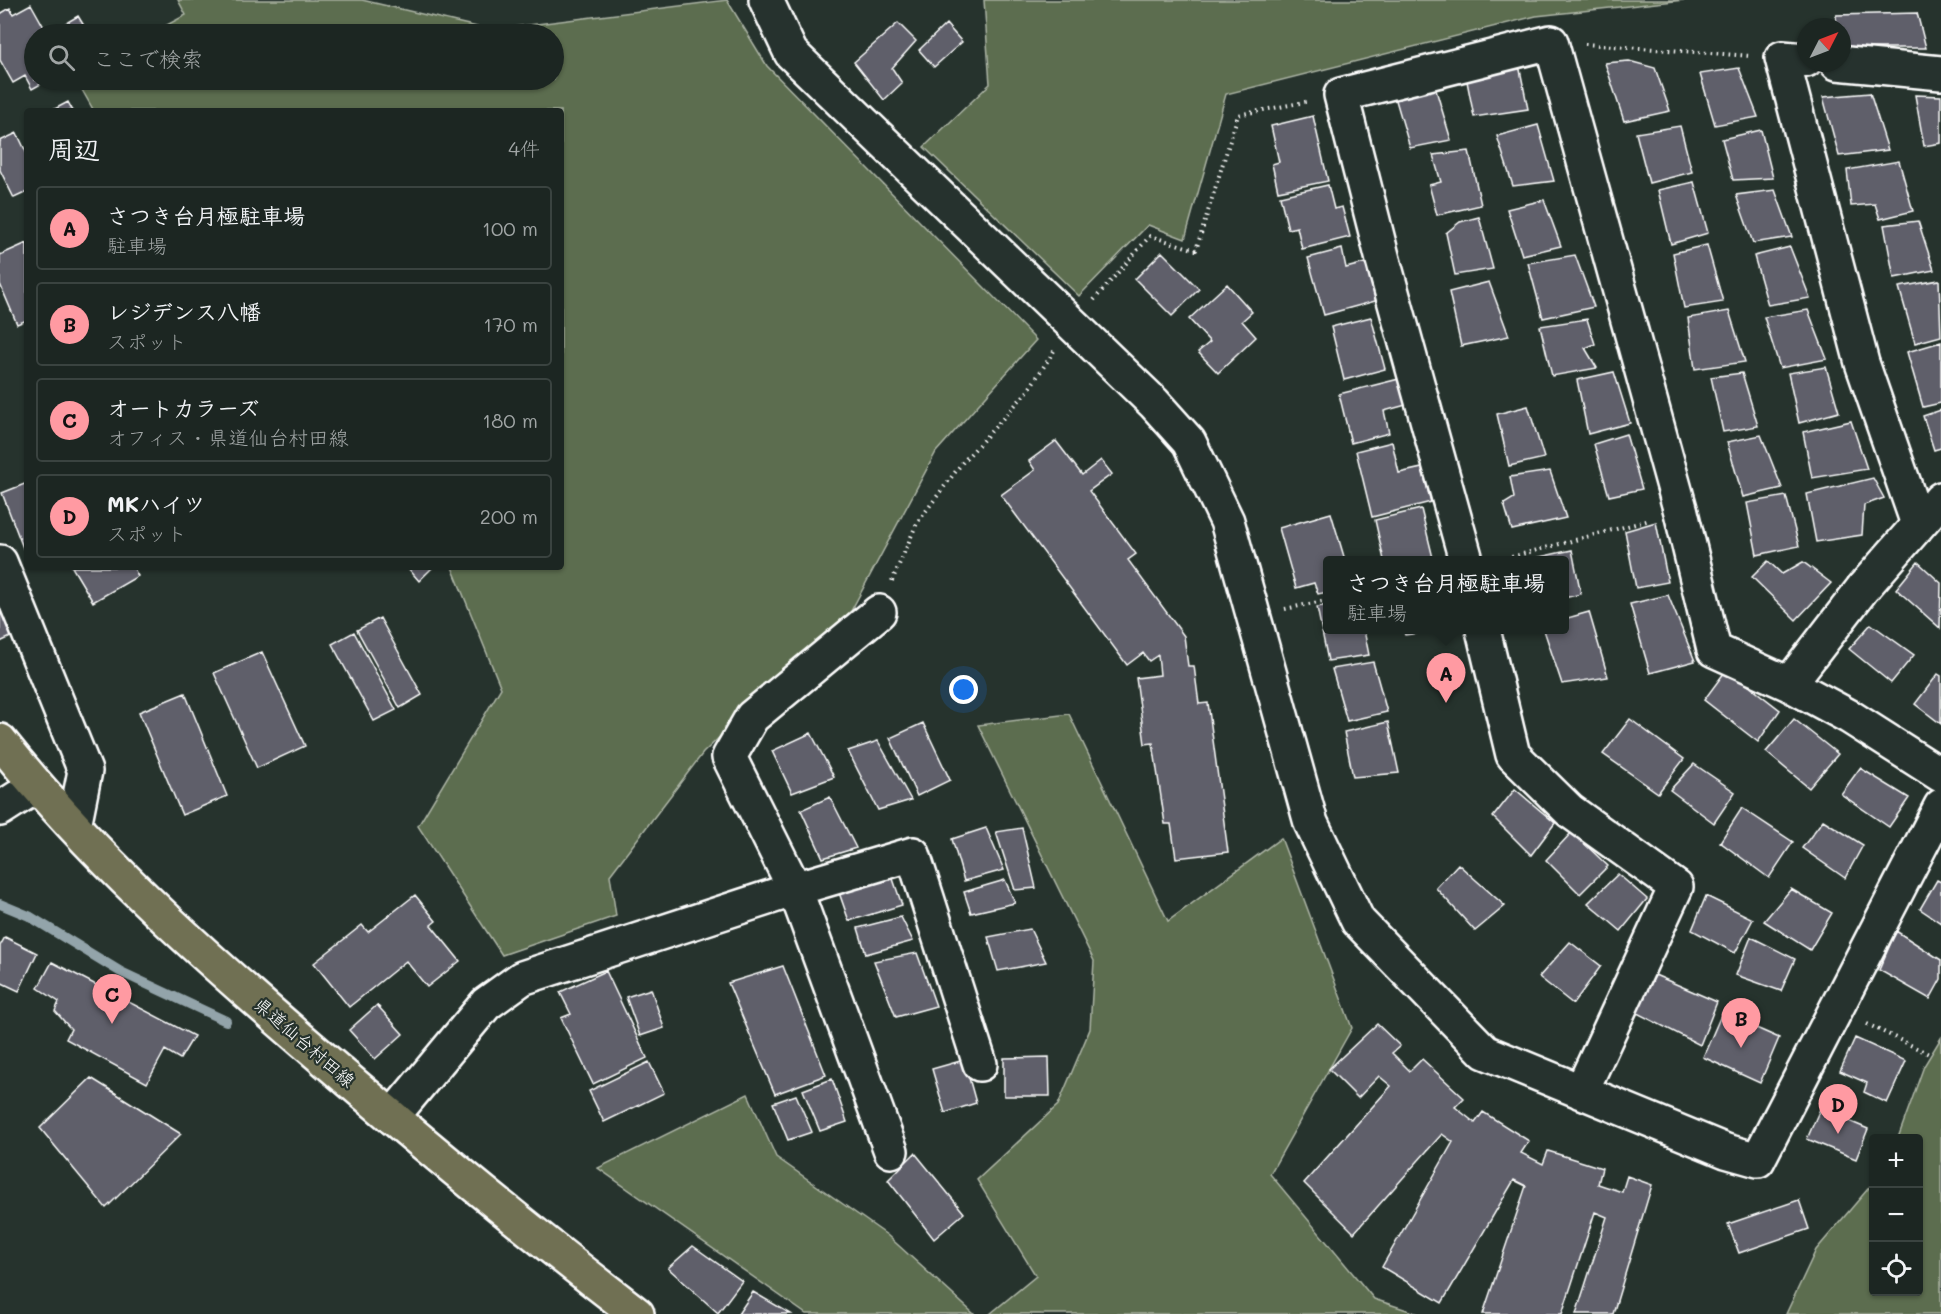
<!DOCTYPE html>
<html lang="ja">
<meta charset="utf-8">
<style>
:root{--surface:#1c2622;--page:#252e2a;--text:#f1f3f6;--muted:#a0a5a5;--line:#3a4340;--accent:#ff9aa2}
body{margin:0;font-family:Mali,"Klee One",sans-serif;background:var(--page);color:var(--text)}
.controls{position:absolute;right:18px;bottom:18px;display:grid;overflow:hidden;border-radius:6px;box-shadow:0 2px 4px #0004}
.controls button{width:54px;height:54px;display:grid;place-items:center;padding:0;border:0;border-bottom:2px solid var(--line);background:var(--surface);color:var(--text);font:30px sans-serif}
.compass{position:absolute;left:1797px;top:18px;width:54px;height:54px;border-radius:50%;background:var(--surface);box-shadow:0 2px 4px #0004;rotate:48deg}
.you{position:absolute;left:964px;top:690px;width:21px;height:21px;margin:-15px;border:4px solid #fff;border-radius:50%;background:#1a73e8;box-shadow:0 0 0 9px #1a73e833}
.badge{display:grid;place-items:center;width:39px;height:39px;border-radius:50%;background:var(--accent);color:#111;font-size:20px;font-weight:700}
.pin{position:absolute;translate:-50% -50px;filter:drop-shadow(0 2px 3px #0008)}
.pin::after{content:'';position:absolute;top:32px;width:21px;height:18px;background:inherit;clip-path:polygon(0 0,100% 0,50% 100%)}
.popup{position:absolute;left:1323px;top:556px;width:246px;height:78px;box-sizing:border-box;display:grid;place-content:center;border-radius:6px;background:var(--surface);filter:drop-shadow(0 2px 4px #0005);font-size:20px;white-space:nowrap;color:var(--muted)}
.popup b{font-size:22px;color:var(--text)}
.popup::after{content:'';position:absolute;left:50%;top:100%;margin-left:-12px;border:12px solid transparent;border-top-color:var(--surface)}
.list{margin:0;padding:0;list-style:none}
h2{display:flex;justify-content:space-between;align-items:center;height:78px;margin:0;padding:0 24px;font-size:26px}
h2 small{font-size:20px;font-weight:400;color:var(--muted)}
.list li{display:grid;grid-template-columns:39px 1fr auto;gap:18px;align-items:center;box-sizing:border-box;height:84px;margin:0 12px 12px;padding:0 12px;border:2px solid var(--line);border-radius:6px}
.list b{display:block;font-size:22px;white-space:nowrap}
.list p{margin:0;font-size:20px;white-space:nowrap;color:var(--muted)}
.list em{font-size:20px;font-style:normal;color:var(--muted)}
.icon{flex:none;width:33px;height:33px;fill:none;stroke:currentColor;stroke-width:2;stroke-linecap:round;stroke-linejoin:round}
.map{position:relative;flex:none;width:1941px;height:1314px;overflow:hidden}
.search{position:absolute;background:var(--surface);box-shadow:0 2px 4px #0004;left:24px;top:24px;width:540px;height:66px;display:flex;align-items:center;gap:15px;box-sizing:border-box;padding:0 21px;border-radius:33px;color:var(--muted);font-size:22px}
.panel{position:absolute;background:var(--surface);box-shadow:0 2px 4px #0004;left:24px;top:108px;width:540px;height:462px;border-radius:6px}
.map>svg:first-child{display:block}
.green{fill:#5c6d4f;stroke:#aeb6a7;stroke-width:1.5}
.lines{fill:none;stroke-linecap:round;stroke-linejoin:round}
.stream{stroke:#93a4aa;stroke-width:10}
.building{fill:#5e5f6b;stroke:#fff;stroke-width:1.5}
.minor-casing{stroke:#fff;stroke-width:38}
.major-casing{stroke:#fff;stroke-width:38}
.path{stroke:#fff;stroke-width:4;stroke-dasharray:1.5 4.5;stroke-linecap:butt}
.minor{stroke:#26332d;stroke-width:33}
.major{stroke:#706f52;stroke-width:33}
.labels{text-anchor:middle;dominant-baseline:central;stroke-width:4.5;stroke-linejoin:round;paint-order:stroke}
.street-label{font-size:18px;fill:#fff;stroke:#26332d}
</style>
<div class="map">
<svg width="1941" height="1314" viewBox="0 0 1941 1314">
<rect width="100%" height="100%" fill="#26332d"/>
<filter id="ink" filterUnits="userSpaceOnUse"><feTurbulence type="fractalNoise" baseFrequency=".0167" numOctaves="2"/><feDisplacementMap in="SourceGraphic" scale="12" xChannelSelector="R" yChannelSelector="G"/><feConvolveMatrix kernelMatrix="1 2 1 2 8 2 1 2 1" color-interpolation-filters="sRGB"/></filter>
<g filter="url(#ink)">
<!-- green -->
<path class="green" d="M178 0H362L490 30 727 0 767 66 1036 340 936 452 851 611 703 753 610 875 616 916 502 955 418 826 501 688 452 567H561V111H94L81 88 90 80H554V34H150L186 15Z
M984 0H1684L1536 16 1226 94 1185 239 1148 225 1079 296 924 147 990 84Z
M1069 714 1168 921 1281 838 1352 1028 1270 1174 1374 1299 1419 1314H990L1036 1276 977 1180 1058 1105 1090 1029 1094 961 978 725Z
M1941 1038V1314H1786L1816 1250 1873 1183 1874 1292H1918V1138H1898L1924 1066Z
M748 1094 776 1157 887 1235 974 1314H806L598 1168Z"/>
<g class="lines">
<!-- stream -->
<path class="stream" d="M0 904 29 916 121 972 226 1021"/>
</g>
<!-- building -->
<path class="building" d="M31 4 45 29 42 34H34V80H48L32 89 25 76 13 83 0 60V14L10 8 13 14Z
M1917 13 1926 48H1842V27H1837L1836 15Z
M78 16 89 34H57L54 30Z
M898 23 916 41 892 68 902 83 884 100 854 62Z
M946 24 962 42 934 67 919 50Z
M1518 60 1528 109 1474 117 1465 71Z
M1629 61 1655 68 1670 111 1624 121 1605 63Z
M1739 68 1758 117 1715 125 1700 74Z
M1433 80 1451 140 1410 148 1393 90Z
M1870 93 1888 150 1839 156 1823 97Z
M1915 95 1941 96V143L1924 146Z
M68 102 73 111H51Z
M1313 116 1328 181 1278 191 1272 164 1279 162 1271 126Z
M1538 125 1554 181 1513 186 1497 136Z
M1680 126 1692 172 1649 183 1636 133Z
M1761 130 1773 178 1733 180 1722 139Z
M17 133 27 154V192L14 198 0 170V141Z
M1469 151 1481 205 1437 215 1429 185 1441 182 1433 155Z
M1899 161 1913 211 1880 219 1875 204 1851 206 1847 170Z
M1694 182 1708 233 1671 244 1658 190Z
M1328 185 1334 209 1342 207 1350 237 1302 249 1297 227 1288 229 1280 196Z
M1775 190 1792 237 1753 243 1736 195Z
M1544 200 1561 246 1522 255 1507 209Z
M1479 217 1493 269 1455 275 1446 233 1460 222Z
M1918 221 1934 270 1894 278 1884 225Z
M27 243V320L17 324 0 284V255Z
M1707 245 1723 302 1684 308 1673 253Z
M1790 247 1810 298 1768 305 1754 256Z
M1342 249 1346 268 1369 262 1379 300 1324 315 1308 258Z
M1162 252 1199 289 1172 316 1135 279Z
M1575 255 1594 307 1543 318 1528 263Z
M1939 280 1941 336 1915 343 1899 287Z
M1489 282 1509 336 1461 346 1449 292Z
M1227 284 1252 312 1242 321 1256 337 1218 373 1198 352 1210 342 1189 319Z
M1808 310 1827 359 1780 368 1764 317Z
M1729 311 1745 362 1695 369 1688 318Z
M1371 317 1385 369 1344 380 1331 327Z
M1587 319 1595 344 1585 348 1597 368 1552 376 1540 326Z
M1941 342V403L1923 407 1907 352Z
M1826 367 1839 412 1799 423 1788 373Z
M1614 372 1630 423 1588 434 1577 380Z
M1742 373 1758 426 1723 432 1711 377Z
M1399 379 1406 405 1384 411 1389 433 1351 443 1339 394Z
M1528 406 1544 458 1509 466 1497 414Z
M1941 410V448L1934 450 1923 416Z
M1851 421 1867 469 1812 478 1803 432Z
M1626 434 1642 489 1609 496 1594 444Z
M1761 435 1782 488 1743 497 1727 442Z
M1056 441 1082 475 1101 460 1112 474 1089 491 1136 554 1128 560 1184 636 1188 666H1194L1199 704 1208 703 1228 852 1176 858 1171 824H1165L1153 743 1145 744 1136 678 1160 675 1158 655 1149 661 1143 653 1127 665 1001 495 1035 470 1029 461Z
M1392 442 1399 473 1422 468 1431 502 1372 517 1356 451Z
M1550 471 1566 518 1512 530 1504 504 1514 498 1510 477Z
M1873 478 1884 498 1864 505 1862 535 1816 542 1807 494Z
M27 483V553H25L2 493Z
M1786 496 1799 546 1757 555 1747 503Z
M1421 509 1433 558 1420 560H1384L1375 520Z
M1331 513 1345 560H1328V592L1318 594 1314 583 1296 588 1279 528Z
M1656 522 1668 582 1636 588 1625 531Z
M1572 550 1581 594 1564 598V560H1526Z
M1768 561 1782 574 1803 562 1831 583 1796 620 1752 577Z
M1918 562 1941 583 1940 628 1896 589Z
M72 567H133L138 576 93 602Z
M433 567 419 581 408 568 409 567Z
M1668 595 1695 661 1650 673 1630 604Z
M1328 605V630H1364L1369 655 1328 661 1317 607Z
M0 609 13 636 0 642Z
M1589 612 1608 677 1562 684 1544 630H1564V619Z
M380 618 422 695 400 708 357 630Z
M1871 624 1914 655 1891 683 1849 649Z
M1403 630H1443L1405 635Z
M354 632 396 710 374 721 332 644Z
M262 652 305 746 257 768 214 673Z
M1373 662 1387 712 1347 721 1332 669Z
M1727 669 1780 710 1758 742 1704 700Z
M1938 674 1941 676V724L1915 704Z
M185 693 227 796 182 815 139 712Z
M1630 719 1684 759 1658 793 1603 754Z
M1794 719 1838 754 1809 788 1766 752Z
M1388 722 1399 773 1353 777 1344 732Z
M923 723 950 780 917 796 890 738Z
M811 733 834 777 792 793 772 751Z
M878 741 911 800 878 810 848 751Z
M1694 764 1735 792 1714 823 1670 790Z
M1860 768 1909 798 1889 827 1841 794Z
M1515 789 1555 823 1531 855 1493 817Z
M830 797 856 848 823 858 801 810Z
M1742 808 1793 842 1769 878 1720 842Z
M1823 820 1863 845 1845 878 1802 848Z
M986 828 1004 870 964 881 952 839Z
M1022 828 1036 888 1015 890 996 832Z
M1572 832 1608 866 1580 894 1546 860Z
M1458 864 1505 906 1475 931 1436 888Z
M891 873 902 905 849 921 836 884Z
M1618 874 1647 899 1621 931 1588 903Z
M1005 880 1015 903 971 913 964 892Z
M1937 880 1941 882V923L1920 909Z
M1791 889 1832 913 1810 950 1764 921Z
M415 895 436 921 431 925 460 961 427 987 406 961 349 1007 314 963 362 925 368 932Z
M1706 896 1753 919 1735 953 1692 930Z
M901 917 913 941 866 954 858 928Z
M1030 929 1046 962 998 971 988 937Z
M1896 931 1941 960V979L1930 999 1879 970Z
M5 937 37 953 19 991 0 982V946Z
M1751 937 1795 959 1781 991 1736 975Z
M1570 942 1601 966 1573 1004 1539 977Z
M917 953 936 1006 896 1017 874 961Z
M52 962 194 1036 180 1059 165 1050 147 1083 66 1039 71 1029 55 1011 59 1002 38 988Z
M783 966 826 1075 775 1094 728 983Z
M606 971 647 1058 593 1084 561 1018 571 1014 560 992Z
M1655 975 1717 1002 1700 1045 1637 1013Z
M651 989 664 1028 640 1036 626 997Z
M377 1005 403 1034 375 1059 349 1030Z
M1722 1013 1779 1038 1760 1083 1703 1057Z
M1377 1024 1400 1046 1392 1053 1410 1071 1422 1059 1464 1098 1455 1107 1475 1123 1483 1112 1529 1141 1521 1153 1543 1164 1548 1151 1602 1168 1598 1184 1622 1192 1627 1176 1652 1185 1613 1314H1576L1607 1217 1595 1212 1562 1314H1483L1526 1186 1514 1180 1442 1303 1382 1267 1453 1142 1442 1134 1354 1233 1304 1183 1391 1086 1379 1076 1358 1098 1329 1069Z
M1855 1038 1906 1061 1887 1103 1864 1092 1867 1083 1840 1071Z
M1049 1057 1050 1096H1004V1058Z
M964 1060 976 1103 945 1113 932 1069Z
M649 1062 664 1093 604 1122 589 1091Z
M91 1078 181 1134 106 1208 40 1128Z
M832 1079 847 1122 820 1131 803 1090Z
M796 1095 812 1132 788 1140 773 1103Z
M1820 1109 1868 1129 1856 1159 1807 1139Z
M915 1153 964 1213 934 1239 888 1180Z
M1799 1200 1809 1229 1739 1253 1728 1224Z
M693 1246 742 1281 718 1313 668 1268Z
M753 1292 791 1314H738Z"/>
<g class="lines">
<!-- minor casing -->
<g class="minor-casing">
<path id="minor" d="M766 0 791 53 1154 403 1189 442 1227 521 1311 823 1358 921 1485 1052 1726 1151 1758 1160 1941 806
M1806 60 1782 58 1862 363 1918 524
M1837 63 1941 73
M1466 560 1383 260 1341 95 1551 42 1681 512 1714 650 1789 684 1850 717 1941 775
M0 562 85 771 74 826
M879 612 752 717 729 757 795 889 891 1151
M1483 630 1513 755 1570 811 1676 887 1581 1092
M1789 684 1863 588 1941 499
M0 809 36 786
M392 1117 486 1004 522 978 795 889 913 854 980 1064"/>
</g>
<!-- major casing -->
<g class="major-casing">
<path id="major" d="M0 741C89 853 195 948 303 1041 412 1135 523 1227 637 1314"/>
</g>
<!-- path -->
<path class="path" d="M1585 44 1751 56
M1094 300 1150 236 1196 250 1238 115 1310 101
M1500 560 1650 520
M892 581 917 523 962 463 1027 392 1054 351
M1285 609 1328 600
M1867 1024 1931 1055"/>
<!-- minor -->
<use href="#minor" class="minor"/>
<!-- major -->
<use href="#major" class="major"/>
</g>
</g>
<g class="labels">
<!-- street labels -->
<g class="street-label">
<text transform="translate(305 1042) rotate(41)">県道仙台村田線</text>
</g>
</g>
</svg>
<div class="controls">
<button>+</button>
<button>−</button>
<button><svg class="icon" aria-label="locate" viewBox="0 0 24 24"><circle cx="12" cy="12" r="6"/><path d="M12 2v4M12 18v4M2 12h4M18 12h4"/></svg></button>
</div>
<svg class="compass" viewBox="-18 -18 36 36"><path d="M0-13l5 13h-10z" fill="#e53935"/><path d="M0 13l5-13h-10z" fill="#a0a5a5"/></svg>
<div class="you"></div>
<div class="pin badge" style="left:1446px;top:703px">A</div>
<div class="popup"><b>さつき台月極駐車場</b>駐車場</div>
<div class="pin badge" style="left:1741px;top:1048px">B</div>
<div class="pin badge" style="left:112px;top:1024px">C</div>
<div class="pin badge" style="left:1838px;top:1134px">D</div>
<div class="search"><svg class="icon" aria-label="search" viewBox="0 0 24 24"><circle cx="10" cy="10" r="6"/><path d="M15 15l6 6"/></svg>ここで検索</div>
<section class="panel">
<h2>周辺<small>4件</small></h2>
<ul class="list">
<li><span class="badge">A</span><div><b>さつき台月極駐車場</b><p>駐車場</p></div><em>100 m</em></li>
<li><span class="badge">B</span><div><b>レジデンス八幡</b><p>スポット</p></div><em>170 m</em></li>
<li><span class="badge">C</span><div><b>オートカラーズ</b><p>オフィス · 県道仙台村田線</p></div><em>180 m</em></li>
<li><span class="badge">D</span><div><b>MKハイツ</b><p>スポット</p></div><em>200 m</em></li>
</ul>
</section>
</div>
